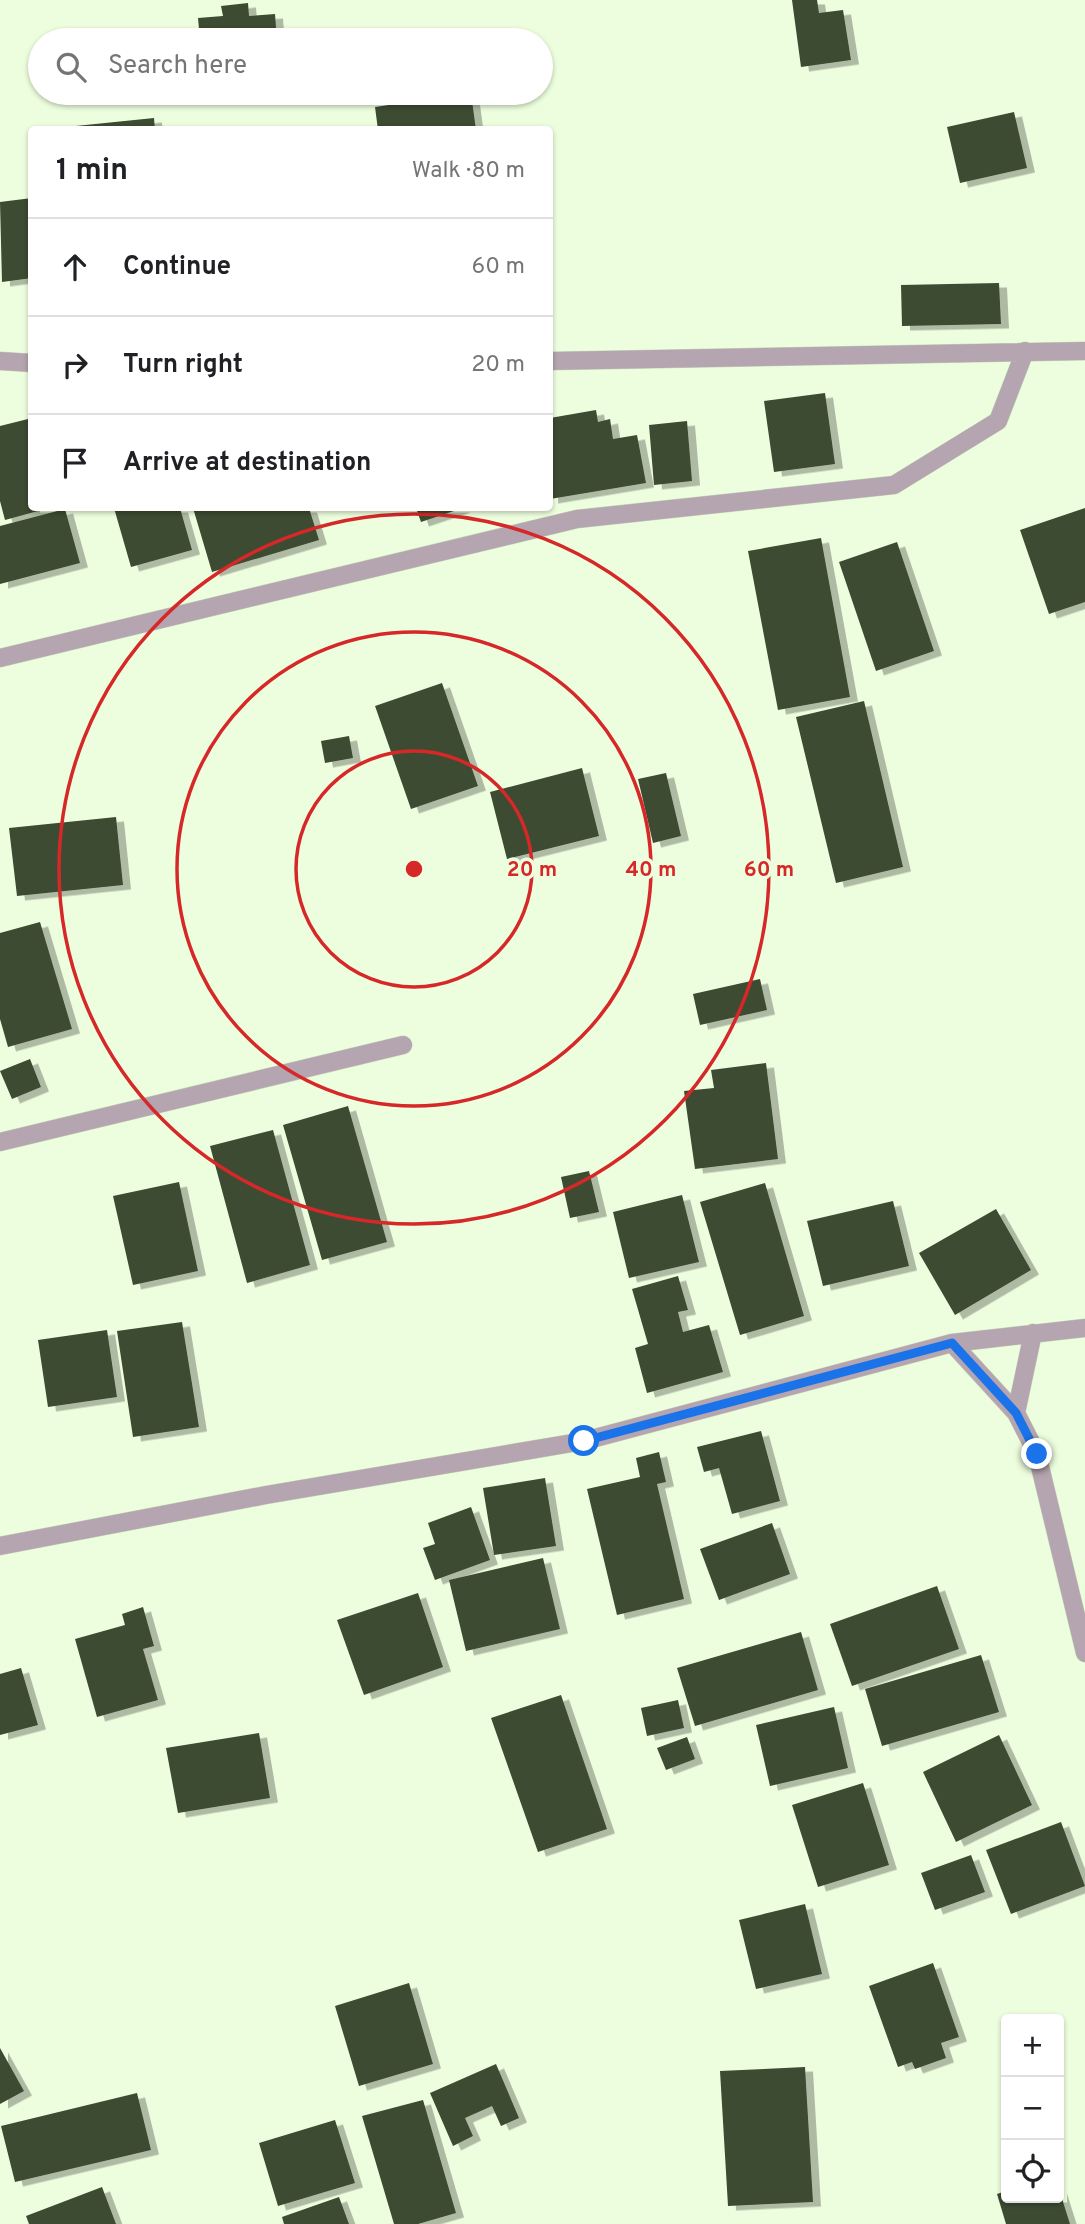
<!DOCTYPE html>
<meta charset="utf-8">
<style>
:root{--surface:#fff;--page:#f6f6f6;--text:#202124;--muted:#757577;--line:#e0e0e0}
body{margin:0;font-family:Overpass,sans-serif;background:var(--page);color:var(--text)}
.controls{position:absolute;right:21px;bottom:21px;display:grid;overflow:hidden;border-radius:7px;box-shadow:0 2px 5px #0004}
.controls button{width:63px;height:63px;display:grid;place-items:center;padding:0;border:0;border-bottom:2px solid var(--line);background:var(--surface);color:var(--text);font:35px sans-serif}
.stop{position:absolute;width:21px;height:21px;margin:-16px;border:5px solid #1a73e8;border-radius:50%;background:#fff}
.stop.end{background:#1a73e8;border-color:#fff;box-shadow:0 2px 7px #0008}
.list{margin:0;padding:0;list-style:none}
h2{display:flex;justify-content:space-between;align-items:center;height:91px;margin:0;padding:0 28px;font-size:30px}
h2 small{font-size:23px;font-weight:400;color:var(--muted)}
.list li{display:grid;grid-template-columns:46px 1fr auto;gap:21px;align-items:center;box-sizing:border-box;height:98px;padding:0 28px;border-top:2px solid var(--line)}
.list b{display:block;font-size:26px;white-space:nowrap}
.list em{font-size:23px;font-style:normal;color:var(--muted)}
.icon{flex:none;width:38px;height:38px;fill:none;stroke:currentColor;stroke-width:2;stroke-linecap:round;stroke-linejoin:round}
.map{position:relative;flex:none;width:1085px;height:2224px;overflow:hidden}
.search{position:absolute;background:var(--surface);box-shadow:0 2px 5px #0004;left:28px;top:28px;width:525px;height:77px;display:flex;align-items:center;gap:18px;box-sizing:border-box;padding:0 24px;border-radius:38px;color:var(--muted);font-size:26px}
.panel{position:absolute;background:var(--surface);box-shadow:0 2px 5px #0004;left:28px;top:126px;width:525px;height:385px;border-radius:7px}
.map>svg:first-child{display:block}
.building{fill:#3d4b30;filter:url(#shadow)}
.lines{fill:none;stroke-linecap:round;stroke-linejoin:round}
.street-casing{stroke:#c9d8bc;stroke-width:19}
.street{stroke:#b5a5b0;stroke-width:18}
.route{stroke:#1a73e8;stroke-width:9}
.ring{fill:none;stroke:#d62828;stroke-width:3.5}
.centre{fill:#d62828;stroke:#edfede;stroke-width:3.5}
.ring-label{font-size:21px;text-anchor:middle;font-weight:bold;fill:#d62828;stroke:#edfede;stroke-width:7;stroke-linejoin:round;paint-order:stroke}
</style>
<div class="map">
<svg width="1085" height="2224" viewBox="0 0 1085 2224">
<defs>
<filter id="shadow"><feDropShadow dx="8" dy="4.5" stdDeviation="0" flood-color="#0004"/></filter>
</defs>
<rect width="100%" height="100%" fill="#edfede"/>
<!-- building -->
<path class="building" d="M792 0H817L819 13 843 10 851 60 801 67Z
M248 3 249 16 275 14 277 40H200L198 18 223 16 221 6Z
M471 93 476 130H378L375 107Z
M1014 112 1027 168 960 183 947 127Z
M154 118 155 130H66V127Z
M32 198V278L2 282 0 202Z
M999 283 1001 324 902 326 901 285Z
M825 393 835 464 774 472 764 401Z
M596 410 598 422 610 419 613 439 637 435 646 483 550 499V418Z
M32 418V508H49L5 520 0 501V426Z
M687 421 692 481 654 485 649 425Z
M114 508H180L192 550 131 567Z
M193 508H309L319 540 212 572Z
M416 508H463L421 522Z
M1085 508V602L1049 614 1020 530Z
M65 509 80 563 0 584V526Z
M821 538 850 697 778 710 748 551Z
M897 542 934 651 876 671 839 562Z
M442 683 478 786 411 809 375 706Z
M864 701 903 867 836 883 796 717Z
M349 736 353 758 325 763 321 741Z
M582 768 599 836 507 859 490 792Z
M666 773 681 836 653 843 638 779Z
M116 817 123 885 17 896 9 828Z
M40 922 72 1029 8 1047 0 1019V933Z
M760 979 767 1010 700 1025 693 994Z
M30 1059 41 1087 12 1099 0 1071Z
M766 1063 778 1159 695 1169 684 1091 714 1088 711 1070Z
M348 1106 387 1242 322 1260 283 1125Z
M273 1130 310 1265 247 1283 210 1146Z
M589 1171 599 1212 570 1218 561 1177Z
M179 1182 198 1271 133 1285 113 1196Z
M765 1183 804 1316 740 1335 700 1202Z
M682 1195 699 1262 629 1278 613 1212Z
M893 1201 909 1266 823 1286 807 1221Z
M996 1209 1031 1270 955 1315 919 1253Z
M678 1276 688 1310 678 1312 683 1332 709 1325 723 1372 647 1393 635 1348 648 1344 632 1289Z
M182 1322 199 1427 133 1437 117 1331Z
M107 1330 117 1397 48 1407 38 1340Z
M761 1431 780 1501 732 1514 719 1468 704 1472 697 1447Z
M659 1452 666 1482 657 1484 684 1599 617 1615 587 1489 640 1477 636 1458Z
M545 1478 556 1546 494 1555 483 1488Z
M471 1507 490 1560 435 1580 423 1548 435 1544 428 1523Z
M772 1523 790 1574 719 1600 700 1549Z
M543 1558 560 1629 466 1651 449 1580Z
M937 1586 959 1649 852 1686 830 1624Z
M418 1593 443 1667 364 1695 337 1620Z
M143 1607 154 1646 143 1649 158 1700 97 1717 75 1639 125 1625 122 1614Z
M801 1632 818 1690 695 1726 677 1668Z
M981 1655 999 1712 882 1746 865 1689Z
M21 1668 38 1725 0 1735V1674Z
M561 1695 607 1829 538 1852 491 1718Z
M678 1700 684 1728 647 1736 641 1708Z
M834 1707 848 1768 770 1786 756 1725Z
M259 1733 270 1798 178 1813 166 1748Z
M999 1735 1032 1805 956 1842 923 1772Z
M687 1737 695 1759 666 1770 657 1748Z
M863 1783 889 1865 818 1887 792 1805Z
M1061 1822 1085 1886 1011 1914 986 1850Z
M971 1855 985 1892 935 1910 921 1873Z
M805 1904 822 1974 756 1989 739 1920Z
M933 1963 959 2037 941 2043 946 2058 915 2069 912 2062 898 2067 869 1986Z
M409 1983 433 2064 359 2086 335 2006Z
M0 2048 24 2091 0 2104Z
M496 2064 519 2118 501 2126 492 2106 465 2118 473 2136 453 2146 430 2093Z
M805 2067 813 2202 728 2206 720 2071Z
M137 2093 151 2150 15 2182 1 2126Z
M423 2100 456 2213 418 2224H394L362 2116Z
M335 2120 355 2183 278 2206 259 2143Z
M102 2187 116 2224H29L26 2216Z
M1059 2189 1070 2224H1006L997 2194 1006 2191V2198H1059Z
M339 2197 349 2224H284L282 2217Z"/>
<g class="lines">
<!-- street casing -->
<g class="street-casing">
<path id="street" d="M0 361 32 363
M550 361 1085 351
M0 658 577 519 894 485 998 421 1025 351
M0 1142 403 1045
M952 1343 1016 1413 1037 1454 1085 1653
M1016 1413 1033 1333
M0 1546 266 1495 584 1441 952 1343 1085 1328"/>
</g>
<!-- street -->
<use href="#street" class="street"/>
</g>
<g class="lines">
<!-- route -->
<path class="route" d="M584 1441 952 1343 1016 1413 1037 1454"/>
</g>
<!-- distance rings -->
<g class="ring">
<circle cx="414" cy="869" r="118"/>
<circle cx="414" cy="869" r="237"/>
<circle cx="414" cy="869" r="355"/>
</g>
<circle cx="414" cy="869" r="10" class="centre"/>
<g class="ring-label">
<text x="532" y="876">20 m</text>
<text x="651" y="876">40 m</text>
<text x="769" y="876">60 m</text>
</g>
</svg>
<div class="controls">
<button>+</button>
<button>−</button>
<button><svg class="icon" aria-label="locate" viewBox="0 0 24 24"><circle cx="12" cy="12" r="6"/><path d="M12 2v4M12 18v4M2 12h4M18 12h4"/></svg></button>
</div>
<div class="stop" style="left:584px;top:1441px"></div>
<div class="stop end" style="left:1037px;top:1454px"></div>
<div class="search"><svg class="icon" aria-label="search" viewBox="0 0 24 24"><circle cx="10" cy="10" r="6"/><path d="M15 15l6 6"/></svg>Search here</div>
<section class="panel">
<h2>1 min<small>Walk · 80 m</small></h2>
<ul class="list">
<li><svg class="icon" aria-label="ahead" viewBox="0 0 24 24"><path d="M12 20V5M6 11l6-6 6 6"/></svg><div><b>Continue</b></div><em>60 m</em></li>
<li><svg class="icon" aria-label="right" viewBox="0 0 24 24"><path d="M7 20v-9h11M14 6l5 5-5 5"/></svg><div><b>Turn right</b></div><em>20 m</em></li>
<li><svg class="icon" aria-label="arrive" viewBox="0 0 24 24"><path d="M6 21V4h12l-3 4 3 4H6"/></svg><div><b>Arrive at destination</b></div></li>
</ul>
</section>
</div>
